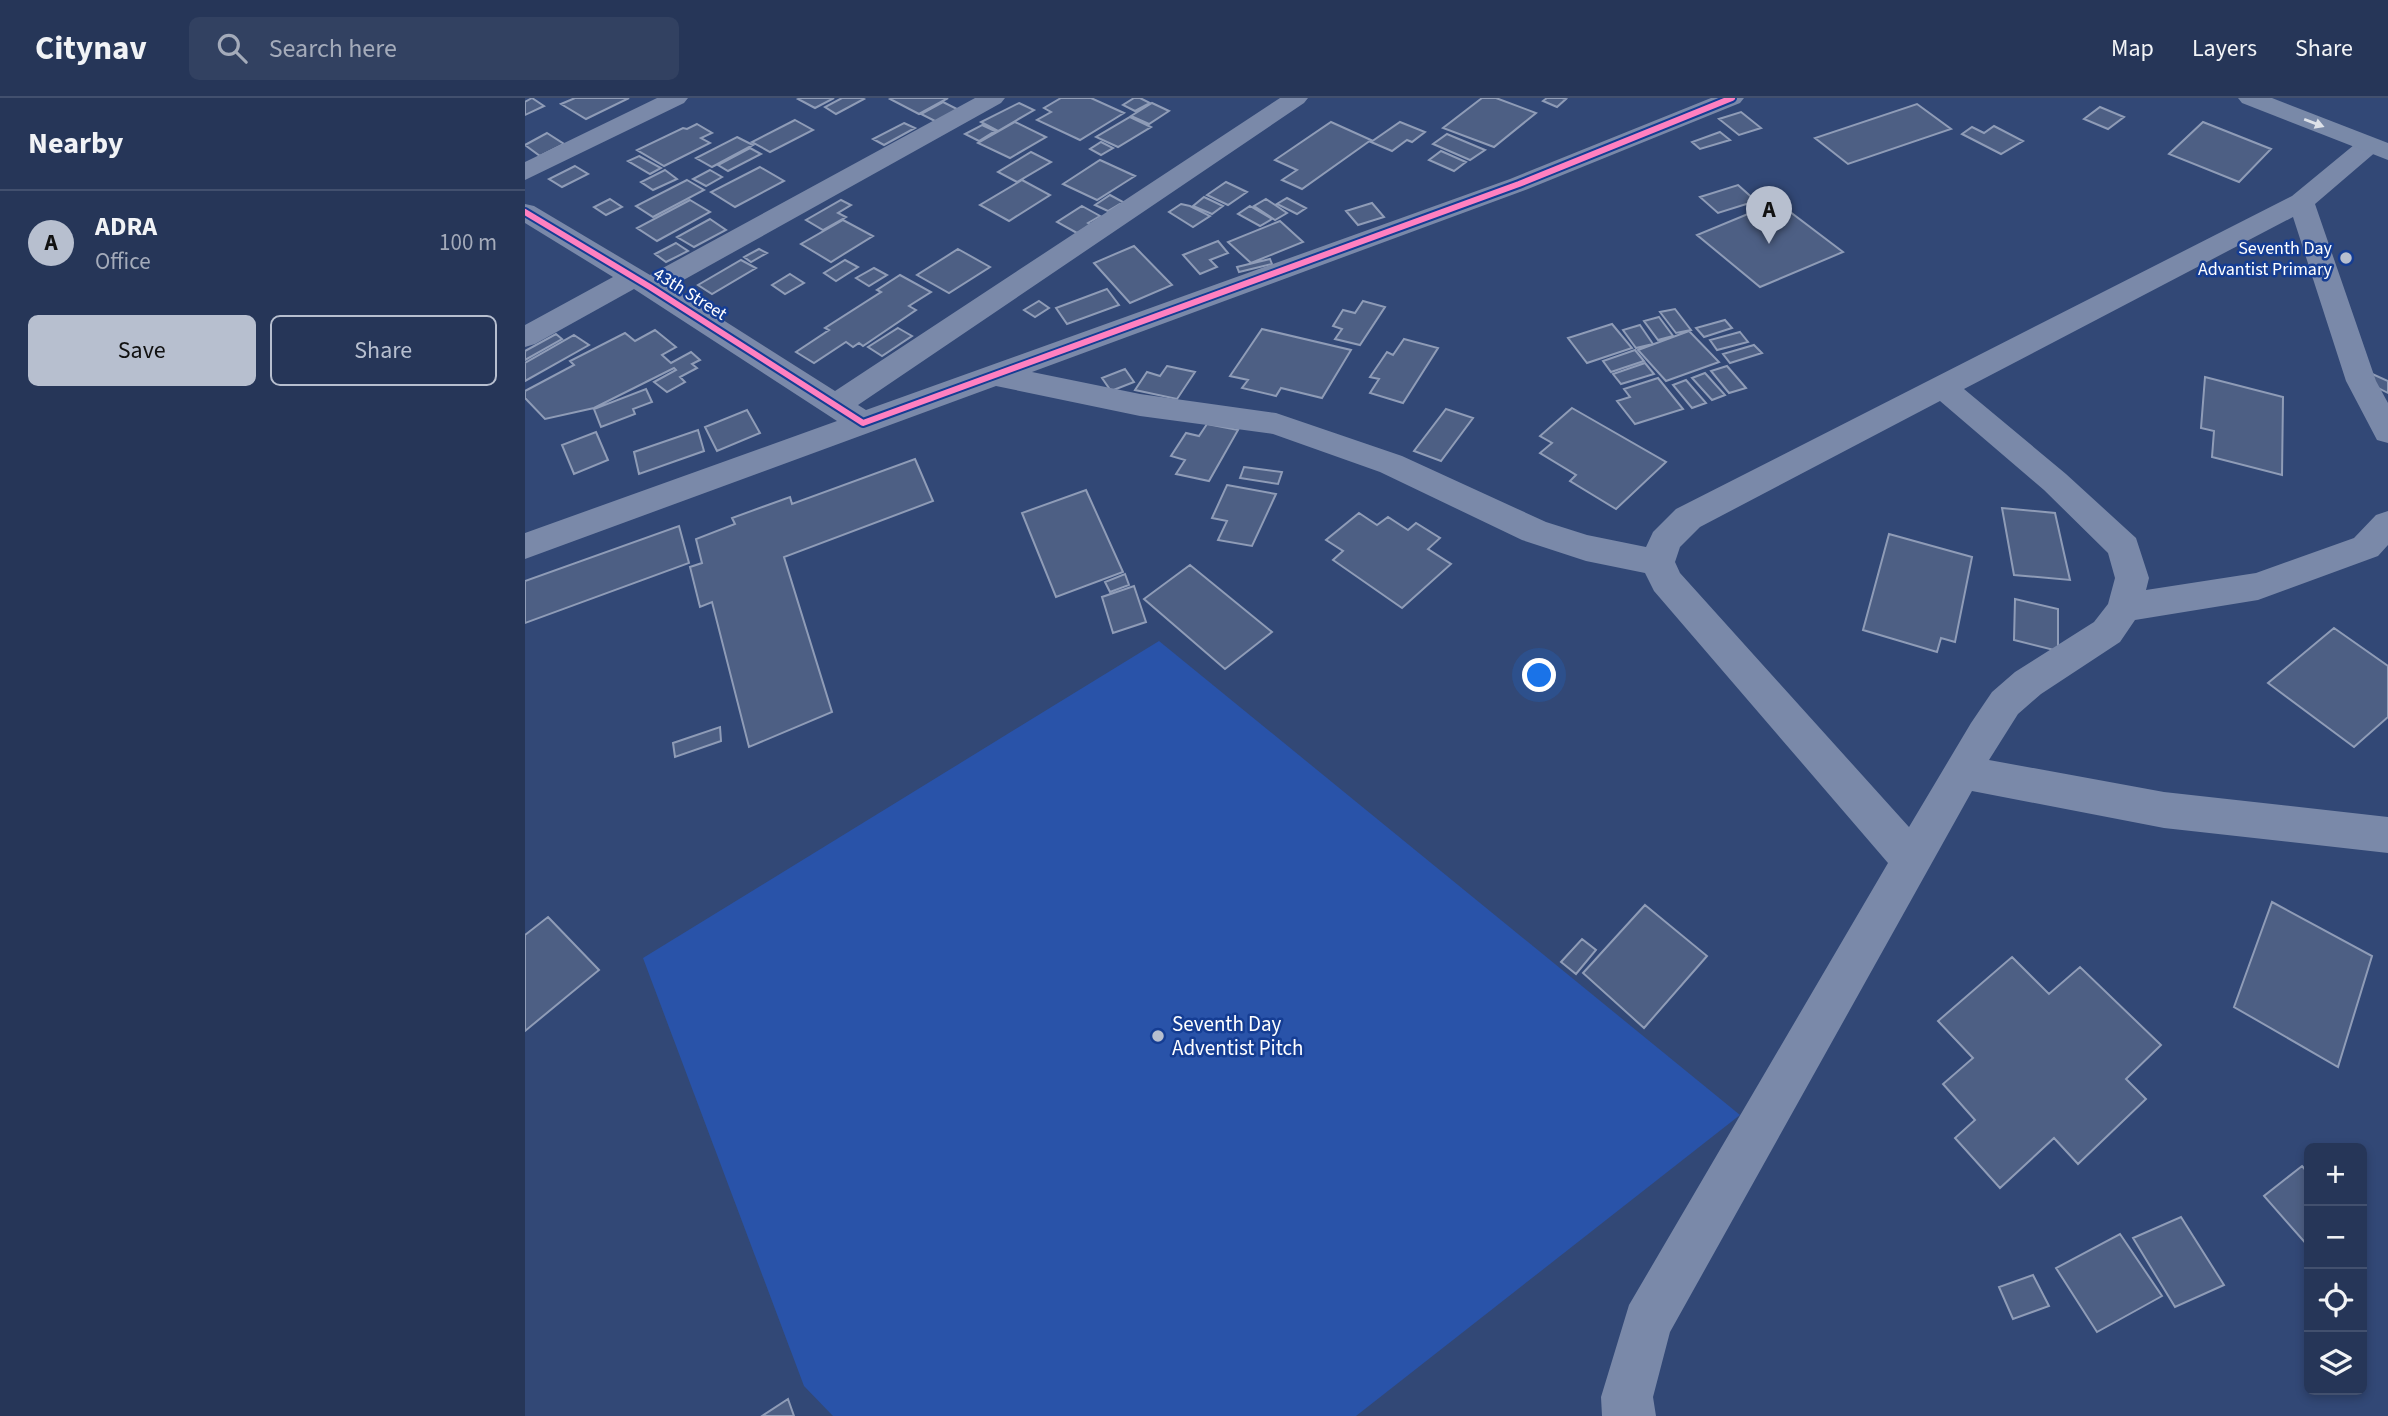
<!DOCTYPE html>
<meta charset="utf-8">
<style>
:root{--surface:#263658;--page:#324161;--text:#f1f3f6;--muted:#a4abba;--line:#42506e;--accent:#b7bfcf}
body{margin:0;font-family:"Source Sans 3",sans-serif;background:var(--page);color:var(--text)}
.controls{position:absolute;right:21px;bottom:21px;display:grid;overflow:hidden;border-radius:10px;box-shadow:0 4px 10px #0003}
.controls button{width:63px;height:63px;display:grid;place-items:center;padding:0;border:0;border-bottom:2px solid var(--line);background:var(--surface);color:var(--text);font:35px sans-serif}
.you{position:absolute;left:1015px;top:578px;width:24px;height:24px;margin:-18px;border:5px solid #fff;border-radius:50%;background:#1a73e8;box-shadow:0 0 0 10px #1a73e833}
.badge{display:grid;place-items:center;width:46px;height:46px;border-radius:50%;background:var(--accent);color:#111;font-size:23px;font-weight:700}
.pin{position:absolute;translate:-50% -58px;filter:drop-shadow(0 2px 4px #0008)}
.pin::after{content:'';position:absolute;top:37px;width:24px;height:21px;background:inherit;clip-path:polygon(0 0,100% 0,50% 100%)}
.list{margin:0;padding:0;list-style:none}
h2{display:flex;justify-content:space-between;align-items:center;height:91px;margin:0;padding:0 28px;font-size:30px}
h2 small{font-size:23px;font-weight:400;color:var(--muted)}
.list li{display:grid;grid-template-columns:46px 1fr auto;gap:21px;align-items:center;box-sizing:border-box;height:105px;padding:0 28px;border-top:2px solid var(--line)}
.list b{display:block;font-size:26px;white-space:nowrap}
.list p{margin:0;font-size:23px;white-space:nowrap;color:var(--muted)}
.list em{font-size:23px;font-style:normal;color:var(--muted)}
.actions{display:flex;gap:14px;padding:21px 28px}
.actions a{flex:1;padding:16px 0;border:2px solid var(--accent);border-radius:10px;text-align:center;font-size:24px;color:var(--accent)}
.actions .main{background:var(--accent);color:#111}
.icon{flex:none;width:38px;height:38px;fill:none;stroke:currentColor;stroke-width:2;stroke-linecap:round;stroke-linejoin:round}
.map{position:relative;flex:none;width:1863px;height:1318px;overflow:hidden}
header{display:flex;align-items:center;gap:42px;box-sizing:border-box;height:98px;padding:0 35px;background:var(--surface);border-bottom:2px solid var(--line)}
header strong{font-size:33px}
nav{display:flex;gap:38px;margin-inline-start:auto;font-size:24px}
.search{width:490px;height:63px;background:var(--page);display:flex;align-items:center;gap:18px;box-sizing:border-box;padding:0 24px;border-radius:10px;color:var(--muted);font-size:26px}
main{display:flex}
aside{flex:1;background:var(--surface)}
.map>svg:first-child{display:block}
.green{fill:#2953a9}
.building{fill:#4d5f84;stroke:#8f9cb7;stroke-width:2}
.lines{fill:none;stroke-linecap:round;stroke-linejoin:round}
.minor{fill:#7a89a9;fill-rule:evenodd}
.major{fill:#7989a8;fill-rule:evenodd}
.cycleway-casing{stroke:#153d93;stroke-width:10}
.cycleway{stroke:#ff80c0;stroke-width:6}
.oneway{fill:#dee2e9}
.poi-dot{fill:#b7bfcf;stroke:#153d93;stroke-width:2.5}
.labels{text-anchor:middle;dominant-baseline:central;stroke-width:5;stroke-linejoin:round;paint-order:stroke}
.far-poi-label{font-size:18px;fill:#fff;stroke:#153d93;text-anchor:end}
.far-street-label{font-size:18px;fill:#fff;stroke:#153d93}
.poi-label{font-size:21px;fill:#fff;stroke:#153d93;text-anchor:start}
</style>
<header>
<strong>Citynav</strong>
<div class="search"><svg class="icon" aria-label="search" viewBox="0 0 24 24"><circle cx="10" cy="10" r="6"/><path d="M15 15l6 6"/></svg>Search here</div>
<nav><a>Map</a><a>Layers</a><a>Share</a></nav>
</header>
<main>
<aside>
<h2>Nearby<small></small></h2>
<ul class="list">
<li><span class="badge">A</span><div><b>ADRA</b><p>Office</p></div><em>100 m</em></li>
</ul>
<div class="actions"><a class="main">Save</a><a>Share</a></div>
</aside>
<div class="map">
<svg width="1863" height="1318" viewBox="0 0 1863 1318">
<rect width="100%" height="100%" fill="#324876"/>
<!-- green -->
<path class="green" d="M634 543 1215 1017 831 1318H308L279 1288 118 860Z"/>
<!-- building -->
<path class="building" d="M7 0 19 8 0 17V4Z
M50 0H104L61 21 36 6Z
M275 0H309L290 10 273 1Z
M317 0H337L339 1 311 16 300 9Z
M367 0H423L394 16 365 1Z
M536 0H566L599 15 555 42 512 22 526 14 519 10Z
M609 0H615L625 5 610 13 598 7Z
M957 0H971L1011 15 969 49 918 30Z
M1022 0H1037L1041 1 1032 9 1018 3Z
M418 4 434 12 412 24 396 16Z
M494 5 509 12 473 33 456 24Z
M627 5 644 13 624 26 606 18Z
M1392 6 1426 31 1323 66 1290 40Z
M1575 9 1599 19 1583 31 1559 21Z
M1216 14 1236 30 1214 37 1194 21Z
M605 19 626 29 593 49 571 39Z
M270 22 288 32 245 54 227 44Z
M490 24 521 39 485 60 453 45Z
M806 24 846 42 777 91 757 82 772 72 750 62Z
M875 24 900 34 887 44 882 42 867 53 846 44Z
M1678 24 1746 51 1714 84 1644 56Z
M379 25 390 30 359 47 348 41Z
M172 26 187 35 176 40 185 45 139 68 112 52 158 30 162 31Z
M457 27 470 33 454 43 440 36Z
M1469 28 1498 43 1476 56 1437 36 1447 29 1459 35Z
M1195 34 1205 42 1175 51 1167 44Z
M22 35 39 46 15 58 0 47Z
M922 36 960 52 945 62 908 46Z
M212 39 228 47 187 69 171 60Z
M576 44 588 50 576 57 565 51Z
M225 50 236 56 203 73 193 67Z
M916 53 941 64 929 73 904 62Z
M506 54 526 64 492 84 473 74Z
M114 58 136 70 125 76 103 63Z
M575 62 610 78 572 102 538 86Z
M50 68 63 76 37 89 24 81Z
M235 69 259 83 210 109 186 94Z
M140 72 152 81 128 92 116 84Z
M185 72 197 79 181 88 168 81Z
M162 82 179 92 128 119 111 108Z
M497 82 525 97 484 123 455 107Z
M701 84 722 94 703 107 682 97Z
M1213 87 1231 103 1193 115 1175 99Z
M585 97 598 104 583 113 570 107Z
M679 99 698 108 687 116 668 108Z
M762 100 781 110 772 116 752 106Z
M85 101 97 109 81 117 69 109Z
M741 101 762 115 750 122 729 108Z
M165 102 185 114 132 143 112 130Z
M316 102 326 107 313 115 321 119 298 132 281 122Z
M1252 104 1318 154 1235 189 1172 137Z
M847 105 859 119 833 127 821 113Z
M656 106 665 108 685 118 668 129 644 114Z
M557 108 575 118 563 125 566 127 552 135 532 124Z
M725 108 747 121 735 128 713 116Z
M185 121 201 132 169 149 152 139Z
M318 122 348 138 306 164 276 146Z
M755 123 778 144 726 165 703 144Z
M693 143 703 155 685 162 692 169 675 176 658 157Z
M151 145 163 153 141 164 130 156Z
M609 148 647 187 605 205 569 165Z
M234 151 242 155 226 164 219 159Z
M433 151 465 169 424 195 392 177Z
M745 161 747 166 714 174 712 169Z
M216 162 231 170 187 196 173 187Z
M320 162 333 169 311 183 299 175Z
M349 170 362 177 344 188 331 180Z
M265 176 279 185 260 196 247 187Z
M375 177 406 194 384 208 391 212 338 248 334 245 328 249 321 244 289 265 271 254 304 232 300 230 356 194 352 192Z
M582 191 594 207 542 226 531 210Z
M514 203 524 210 510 219 499 212Z
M838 203 860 209 835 247 810 241 817 231 808 228 818 212 830 215Z
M1150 211 1166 232 1151 235 1135 214Z
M1134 219 1148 238 1133 242 1119 223Z
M1200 222 1207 230 1179 239 1171 230Z
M1087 226 1107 250 1062 265 1043 240Z
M1115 227 1128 246 1111 250 1098 232Z
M373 230 387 238 357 258 343 249Z
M737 231 826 252 797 300 756 290 751 298 717 290 723 282 705 278Z
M130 232 151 249 137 257 146 265 166 254 175 262 167 266 172 270 155 279 160 284 142 294 129 284 151 272 149 270 69 310 20 321 0 300V293L49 267 45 263 100 235 110 243Z
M1164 233 1194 264 1141 283 1113 252Z
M1215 234 1223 244 1192 252 1185 242Z
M31 236 37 241 0 262V253Z
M49 237 64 247 0 283V265Z
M879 241 913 250 878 305 845 295 854 281 845 279 862 254 868 257Z
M1229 247 1237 255 1205 265 1198 256Z
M1110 252 1119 263 1086 274 1078 263Z
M1120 265 1129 276 1096 286 1088 276Z
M642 268 670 274 652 301 610 292 622 274 635 278Z
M1202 268 1221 290 1204 295 1186 273Z
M600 271 609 284 586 293 577 280Z
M1180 275 1200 297 1187 302 1167 280Z
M1845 275 1863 283V295L1839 283Z
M1680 279 1758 299 1757 377 1687 359 1689 333 1676 330Z
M1133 280 1158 311 1110 326 1092 303 1105 299 1099 291Z
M1161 282 1181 305 1167 310 1148 287Z
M121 291 127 304 108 311 110 316 76 329 69 311Z
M1047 310 1141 364 1091 411 1045 383 1051 377 1015 355 1027 345 1015 338Z
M921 311 948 320 916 363 889 353Z
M222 312 235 335 192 353 180 329Z
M682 326 713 332 684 383 651 376 660 362 646 358 661 335 674 338Z
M173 332 179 353 114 376 109 354Z
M71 334 83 362 49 376 37 347Z
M390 361 408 403 259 459 307 614 224 649 187 504 175 509 165 469 177 465 171 441 210 426 207 420 265 399 267 406Z
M719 369 757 374 753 386 715 380Z
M702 387 751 396 727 448 693 442 702 423 687 420Z
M561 392 598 474 531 499 497 415Z
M1477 410 1530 415 1545 482 1489 477Z
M834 415 852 427 863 419 883 432 891 425 915 440 903 451 926 466 877 510 808 462 818 453 801 442Z
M154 428 164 465 0 525V483Z
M1364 436 1447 459 1430 544 1416 540 1412 554 1338 532Z
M665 467 747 534 700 571 619 501Z
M600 476 604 487 585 494 580 484Z
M609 488 621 524 588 535 577 499Z
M1490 501 1533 511V553L1489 542Z
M1809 530 1863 568V619L1829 649 1743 585Z
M195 629 196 643 150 659 148 645Z
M1747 804 1847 858 1813 969 1709 909Z
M1120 807 1182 858 1119 930 1058 875Z
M23 819 74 872 0 933V837Z
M1057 841 1071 852 1051 876 1036 864Z
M1487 859 1524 896 1555 869 1636 947 1601 981 1621 1001 1553 1066 1529 1040 1475 1090 1430 1040 1450 1022 1418 986 1448 960 1413 923Z
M1777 1068 1784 1076V1149L1739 1098Z
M1656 1119 1699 1187 1650 1209 1608 1140Z
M1595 1136 1637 1198 1572 1234 1531 1170Z
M1508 1177 1524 1208 1488 1221 1474 1189Z
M263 1301 269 1318H237Z"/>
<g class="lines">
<!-- minor -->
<path class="minor" d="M132 0H163L159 5 0 82V64Z
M450 0H480L476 5 146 189 310 293 755 0H783L779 5 333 307 341 312 985 81 1186 0H1219L1215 5 1003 91 507 274 615 296 751 315 877 358 1021 424 1062 437 1121 449 1128 434 1151 411 1767 98 1835 42 1844 40 1853 42 1856 47 1853 52 1790 106 1851 283 1863 305V345L1852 342 1821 283 1768 119 1439 291 1541 376 1611 440 1624 480 1621 492 1731 475 1829 440 1851 417 1863 413V447L1853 458 1733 502 1610 522 1595 544 1516 596 1493 616 1464 662 1639 694 1863 719V755L1639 730 1447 693 1145 1234 1128 1299 1131 1318H1077L1076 1299 1104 1207 1363 765 1129 493 1120 475 1061 463 997 442 855 374 748 336 615 318 471 288 0 461V435L312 323 109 191 10 246 0 249V227L88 179 0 125V106L9 108 125 177ZM1415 303 1519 392 1583 455 1590 480 1583 506 1569 524 1490 574 1467 594 1446 625 1384 729 1155 475 1150 464 1155 449 1175 429Z"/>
<!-- major -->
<path class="major" d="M1713 0H1747L1863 45V62L1717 5Z"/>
<!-- cycleway casing -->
<g class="cycleway-casing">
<path id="cycleway" d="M0 114 125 189 338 325 994 86 1207 0"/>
</g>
<!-- cycleway -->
<use href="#cycleway" class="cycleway"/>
</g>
<!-- one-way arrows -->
<defs><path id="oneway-solid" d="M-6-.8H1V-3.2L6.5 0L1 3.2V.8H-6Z" transform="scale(1.75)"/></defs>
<use class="oneway" href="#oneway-solid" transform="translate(1789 25) rotate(21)"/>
<!-- markers -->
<g class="poi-dot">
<circle cx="1821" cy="160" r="7"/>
<circle cx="633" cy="938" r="7"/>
</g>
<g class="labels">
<!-- far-poi labels -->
<g class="far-poi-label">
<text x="1807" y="150">Seventh Day<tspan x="1807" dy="21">Advantist Primary</tspan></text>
</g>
<!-- far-street labels -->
<g class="far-street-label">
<text transform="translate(165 196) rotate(32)">43th Street</text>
</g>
<!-- poi labels -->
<g class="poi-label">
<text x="647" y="926">Seventh Day<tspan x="647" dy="24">Adventist Pitch</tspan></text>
</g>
</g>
</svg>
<div class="controls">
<button>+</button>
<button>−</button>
<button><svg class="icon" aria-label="locate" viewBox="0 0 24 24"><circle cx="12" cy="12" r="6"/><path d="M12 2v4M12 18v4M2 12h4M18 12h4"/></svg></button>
<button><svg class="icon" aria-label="layers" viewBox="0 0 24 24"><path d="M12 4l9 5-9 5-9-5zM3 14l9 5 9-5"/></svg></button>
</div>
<div class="you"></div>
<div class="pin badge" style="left:1244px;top:146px">A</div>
</div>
</main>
